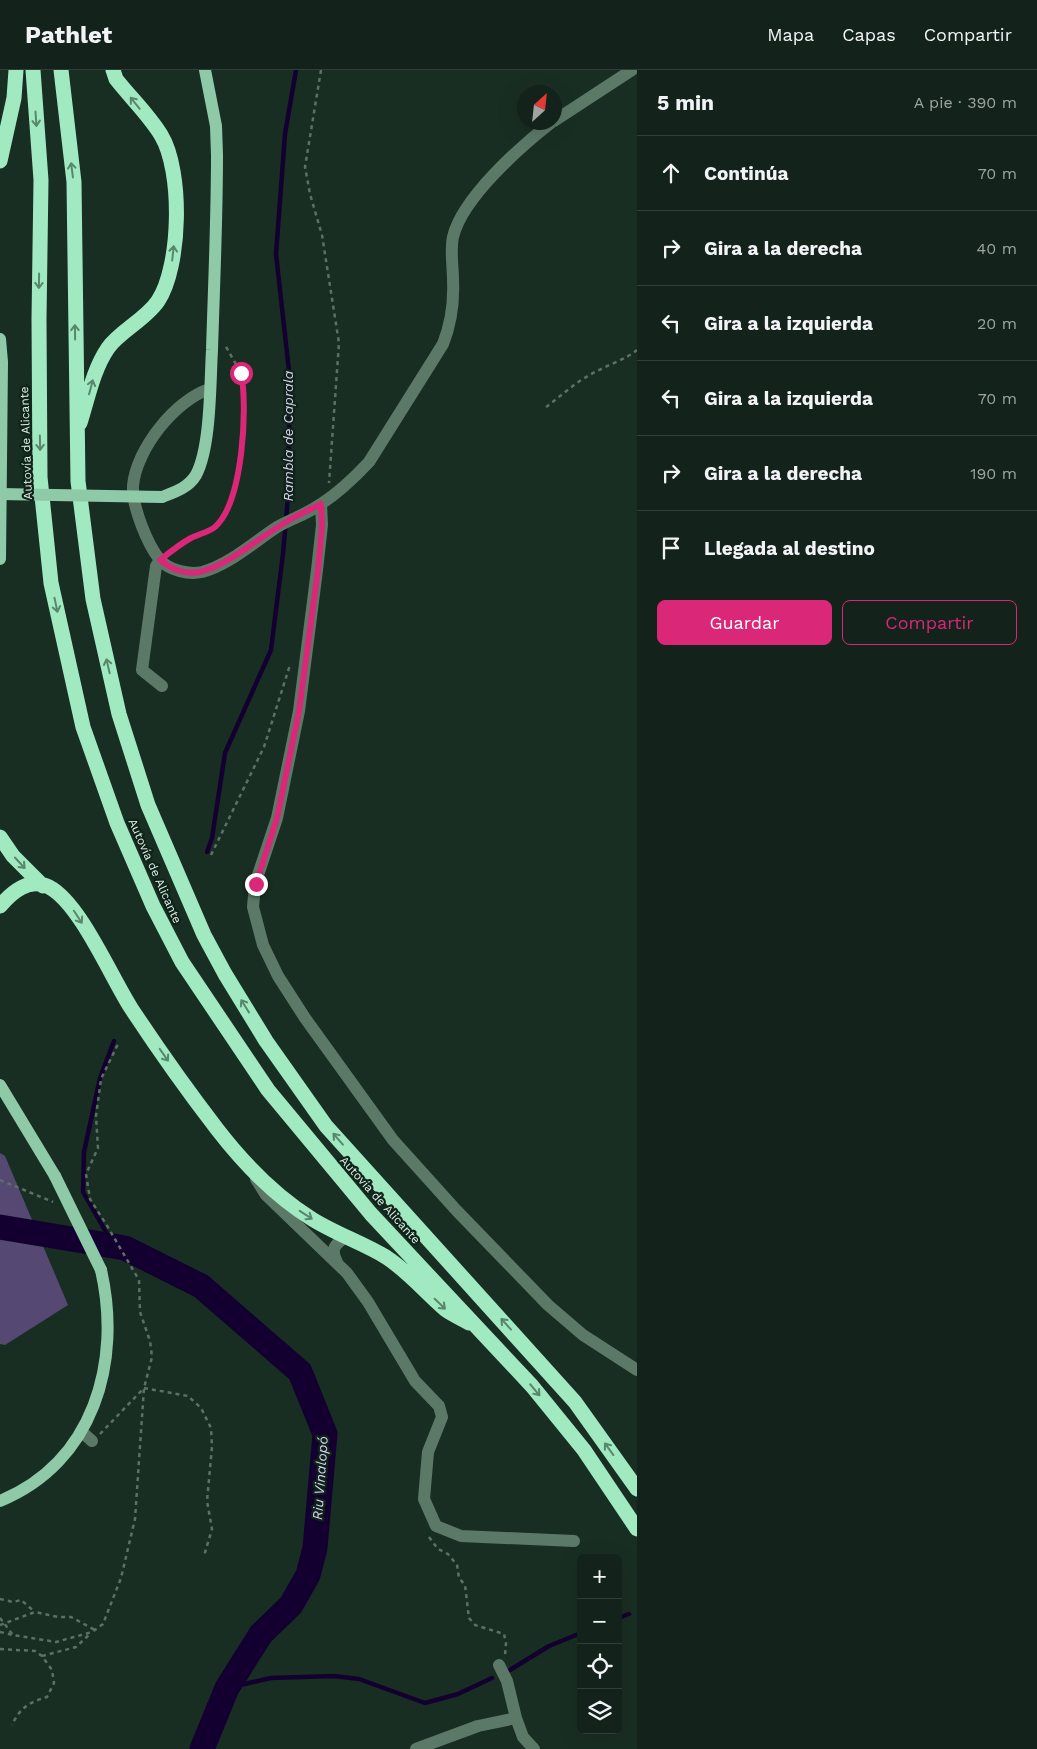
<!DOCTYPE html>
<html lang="es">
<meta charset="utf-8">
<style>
:root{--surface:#13221a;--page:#1c2a23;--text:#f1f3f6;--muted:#9da4a2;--line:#323f39;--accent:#db2777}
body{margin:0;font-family:"Work Sans",sans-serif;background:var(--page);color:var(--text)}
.controls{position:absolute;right:15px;bottom:15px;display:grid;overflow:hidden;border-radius:8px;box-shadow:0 5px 20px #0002}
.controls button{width:45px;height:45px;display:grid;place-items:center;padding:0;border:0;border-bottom:1px solid var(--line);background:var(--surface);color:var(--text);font:25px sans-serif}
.compass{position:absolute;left:517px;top:15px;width:45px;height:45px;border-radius:50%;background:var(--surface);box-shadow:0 5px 20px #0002;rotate:27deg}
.stop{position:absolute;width:15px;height:15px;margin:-11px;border:4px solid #db2777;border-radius:50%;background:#fff}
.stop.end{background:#db2777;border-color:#fff;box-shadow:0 1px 5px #0008}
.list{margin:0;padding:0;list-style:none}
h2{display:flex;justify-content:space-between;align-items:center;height:65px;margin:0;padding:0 20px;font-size:21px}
h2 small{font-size:16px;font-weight:400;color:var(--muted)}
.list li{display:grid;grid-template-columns:32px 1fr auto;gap:15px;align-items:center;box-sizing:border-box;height:75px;padding:0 20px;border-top:1px solid var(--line)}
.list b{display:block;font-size:19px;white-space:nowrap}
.list em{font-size:16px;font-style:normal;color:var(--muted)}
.actions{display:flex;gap:10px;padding:15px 20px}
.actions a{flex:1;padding:11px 0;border:1px solid var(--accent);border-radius:8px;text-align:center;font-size:18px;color:var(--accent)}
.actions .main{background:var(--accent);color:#fff}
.icon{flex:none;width:28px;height:28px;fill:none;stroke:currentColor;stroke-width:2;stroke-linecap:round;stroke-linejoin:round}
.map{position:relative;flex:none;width:637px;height:1679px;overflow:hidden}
header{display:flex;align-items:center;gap:30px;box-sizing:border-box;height:70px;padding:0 25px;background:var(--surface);border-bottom:1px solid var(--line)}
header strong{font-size:24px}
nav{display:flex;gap:28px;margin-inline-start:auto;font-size:18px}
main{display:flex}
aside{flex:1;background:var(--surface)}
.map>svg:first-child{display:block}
.park{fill:#554974}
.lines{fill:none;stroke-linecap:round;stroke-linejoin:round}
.stream{stroke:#140030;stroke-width:4.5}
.river{stroke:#140030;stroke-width:25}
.path{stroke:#5e7066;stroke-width:2.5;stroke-dasharray:4 4;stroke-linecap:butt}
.minor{stroke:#5c7968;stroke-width:12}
.major{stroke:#8ecaa8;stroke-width:12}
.highway{stroke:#a1eac1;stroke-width:15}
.major-bridge{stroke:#8ecaa8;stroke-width:12}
.oneway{stroke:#58876d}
.route{stroke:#db2777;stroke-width:6}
.labels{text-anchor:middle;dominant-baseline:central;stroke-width:4.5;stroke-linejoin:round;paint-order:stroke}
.street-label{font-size:12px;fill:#dfece4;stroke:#0f2419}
.water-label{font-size:14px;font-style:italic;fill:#d9d0f4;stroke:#0f2419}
</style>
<header>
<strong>Pathlet</strong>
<nav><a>Mapa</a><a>Capas</a><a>Compartir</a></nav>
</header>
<main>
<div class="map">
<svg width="637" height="1679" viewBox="0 0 637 1679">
<rect width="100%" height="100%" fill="#192e22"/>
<!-- park -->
<path class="park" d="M0 1083 5 1086 68 1235 5 1275 0 1274Z"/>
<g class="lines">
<!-- stream -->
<path class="stream" d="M207 782 212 768 225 683 271 580 283 484 288 427 290 310 276 184 285 64 296 0
M114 1176 83 1122 84 1082 100 1008 114 971
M618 1548 629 1544
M510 1600 549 1576 581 1563
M227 1618 271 1608 334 1606 359 1609 425 1633 458 1624 492 1608"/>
<!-- river -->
<path class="river" d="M0 1157 125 1178 201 1216 300 1302 325 1364 315 1478 308 1505 291 1535 261 1564 227 1618 202 1679"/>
<!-- path -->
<path class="path" d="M321 0 305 97 310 124 322 165 339 273 329 413
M546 337C560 327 573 314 588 306 602 297 627 289 637 280
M169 483 190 469 215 458 226 444 238 407 245 323 241 303 225 275
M211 785 264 677 290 595
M0 1110 53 1132
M144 1318 188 1326 201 1338 211 1358 212 1377 207 1431 212 1459 204 1486
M100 1364 143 1319
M429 1467 438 1479 448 1484 457 1495 459 1508 465 1515 469 1548 475 1555 504 1564 506 1573 505 1585
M0 1529 13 1532 21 1530 35 1542
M0 1548 13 1565 56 1572 92 1562 103 1554 121 1508 135 1449 144 1318 152 1287 150 1271 140 1242 139 1210 106 1154 90 1129 86 1104 98 1078 96 1046 101 1009 118 974
M0 1555 35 1542 58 1547H71L95 1560
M0 1562 13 1565
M0 1579 35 1581 42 1586 52 1600 54 1613 47 1627C29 1632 20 1638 12 1655
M42 1586 76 1577 91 1563"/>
<!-- minor -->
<path class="minor" d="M554 51 632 0
M210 319C176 329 136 379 133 416 132 436 147 474 160 490 169 500 188 505 202 502 229 495 254 472 277 457 291 449 307 444 321 434 338 423 355 407 369 392L443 274C451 254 454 231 453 210 453 196 450 181 453 167 462 128 521 76 552 52
M321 434 322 455 317 500 299 641 277 748 255 814 253 837 263 875 278 906 305 948 393 1070 457 1141 548 1235 583 1265 637 1300
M160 490 156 496 142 600 162 616
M256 1109 266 1125 347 1203 368 1232 415 1311 439 1336 442 1347 428 1382 424 1429 436 1456 461 1466 574 1471
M337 1192C330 1179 335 1174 346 1167
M82 1362 92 1371
M499 1595 507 1611 516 1648
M416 1679 478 1656 516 1648 523 1667 534 1679"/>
<!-- major -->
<path class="major" d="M0 269 2 292 0 489
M162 427C175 422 188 418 196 405 211 377 210 313 212 280 214 215 217 150 217 85L216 56 205 0
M0 1015 55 1106
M0 1431C94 1392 122 1292 101 1200"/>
<!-- highway -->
<path class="highway" d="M33 0 41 110 39 249 40 407 51 513 83 657 117 753 153 836 182 892 268 1020 371 1144 532 1316 584 1380 637 1459
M61 0 74 112 78 411 93 529 119 644 148 735 204 865 225 904 266 971 326 1056 575 1332 637 1419
M0 91 14 28 16 0
M80 353C88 328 93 300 108 278 120 261 145 250 158 231 181 196 183 101 161 65 149 45 130 27 116 9L113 0
M0 767 13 786 43 816
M0 836C12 822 29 807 49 817 80 833 111 907 131 938 158 979 187 1020 217 1059 244 1094 275 1126 312 1149 336 1164 363 1173 386 1187 409 1202 426 1223 446 1240 453 1245 462 1249 469 1253"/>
<!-- major-bridge -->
<path class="major-bridge" d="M0 424 162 427
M55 1106 101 1200"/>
</g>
<!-- one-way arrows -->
<defs><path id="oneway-shaft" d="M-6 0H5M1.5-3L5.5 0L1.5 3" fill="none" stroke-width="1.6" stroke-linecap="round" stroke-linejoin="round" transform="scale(1.25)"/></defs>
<g class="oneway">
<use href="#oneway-shaft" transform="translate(135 33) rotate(-129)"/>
<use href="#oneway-shaft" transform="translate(36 49) rotate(86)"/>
<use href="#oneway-shaft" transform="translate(72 100) rotate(-97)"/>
<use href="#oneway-shaft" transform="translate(173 183) rotate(-84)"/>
<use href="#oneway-shaft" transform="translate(39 211) rotate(91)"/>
<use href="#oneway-shaft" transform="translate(75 262) rotate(-91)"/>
<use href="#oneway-shaft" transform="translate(91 317) rotate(-75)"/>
<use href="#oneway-shaft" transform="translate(40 373) rotate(89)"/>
<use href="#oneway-shaft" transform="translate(56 535) rotate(78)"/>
<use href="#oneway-shaft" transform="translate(108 596) rotate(-103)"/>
<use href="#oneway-shaft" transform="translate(20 793) rotate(47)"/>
<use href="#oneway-shaft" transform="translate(78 847) rotate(57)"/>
<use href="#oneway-shaft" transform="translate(245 936) rotate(-122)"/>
<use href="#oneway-shaft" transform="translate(164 985) rotate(55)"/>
<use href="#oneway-shaft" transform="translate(338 1069) rotate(-131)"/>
<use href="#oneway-shaft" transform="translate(306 1145) rotate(33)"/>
<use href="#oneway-shaft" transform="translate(440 1234) rotate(44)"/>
<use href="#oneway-shaft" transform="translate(506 1254) rotate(-132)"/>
<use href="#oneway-shaft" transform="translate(535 1320) rotate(50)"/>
<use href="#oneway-shaft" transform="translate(609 1379) rotate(-126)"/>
</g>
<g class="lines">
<!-- route -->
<path class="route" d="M241 303C248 337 243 432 215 457 209 462 199 464 191 468 180 474 170 482 160 490 172 499 184 505 199 502 224 498 263 465 286 452 297 445 309 440 321 434L322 455 318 500 299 641 277 748 256 814"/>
</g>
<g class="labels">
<!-- street labels -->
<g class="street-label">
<text transform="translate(26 373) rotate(-92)">Autovía de Alicante</text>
<text transform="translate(155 801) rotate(66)">Autovía de Alicante</text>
<text transform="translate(380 1130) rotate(48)">Autovía de Alicante</text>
</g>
<!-- water labels -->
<g class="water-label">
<text transform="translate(288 366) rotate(-90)">Rambla de Caprala</text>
<text transform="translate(320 1408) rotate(-86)">Riu Vinalopó</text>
</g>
</g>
</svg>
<div class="controls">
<button>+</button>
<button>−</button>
<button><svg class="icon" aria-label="locate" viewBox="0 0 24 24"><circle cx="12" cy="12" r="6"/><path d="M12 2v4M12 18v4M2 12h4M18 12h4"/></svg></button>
<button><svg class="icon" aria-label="layers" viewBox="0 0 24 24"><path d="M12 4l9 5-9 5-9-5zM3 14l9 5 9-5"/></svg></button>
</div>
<svg class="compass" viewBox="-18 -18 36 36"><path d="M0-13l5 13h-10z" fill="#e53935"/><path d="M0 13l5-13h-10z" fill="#9da4a2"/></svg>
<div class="stop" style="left:241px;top:303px"></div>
<div class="stop end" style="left:256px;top:814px"></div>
</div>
<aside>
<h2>5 min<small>A pie · 390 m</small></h2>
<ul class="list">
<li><svg class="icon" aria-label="ahead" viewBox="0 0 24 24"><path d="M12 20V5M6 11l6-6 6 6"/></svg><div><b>Continúa</b></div><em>70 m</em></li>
<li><svg class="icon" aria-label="right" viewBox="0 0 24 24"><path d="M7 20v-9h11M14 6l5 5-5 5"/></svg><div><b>Gira a la derecha</b></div><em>40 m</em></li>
<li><svg class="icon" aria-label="left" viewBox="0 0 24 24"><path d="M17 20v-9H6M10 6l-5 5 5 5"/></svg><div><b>Gira a la izquierda</b></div><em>20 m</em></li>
<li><svg class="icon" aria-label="left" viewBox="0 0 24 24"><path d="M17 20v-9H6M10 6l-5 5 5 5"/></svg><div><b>Gira a la izquierda</b></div><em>70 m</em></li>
<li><svg class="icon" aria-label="right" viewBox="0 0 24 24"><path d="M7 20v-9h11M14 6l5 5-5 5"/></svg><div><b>Gira a la derecha</b></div><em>190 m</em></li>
<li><svg class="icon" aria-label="arrive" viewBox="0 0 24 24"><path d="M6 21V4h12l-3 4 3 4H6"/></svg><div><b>Llegada al destino</b></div></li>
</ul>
<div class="actions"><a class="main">Guardar</a><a>Compartir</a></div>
</aside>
</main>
